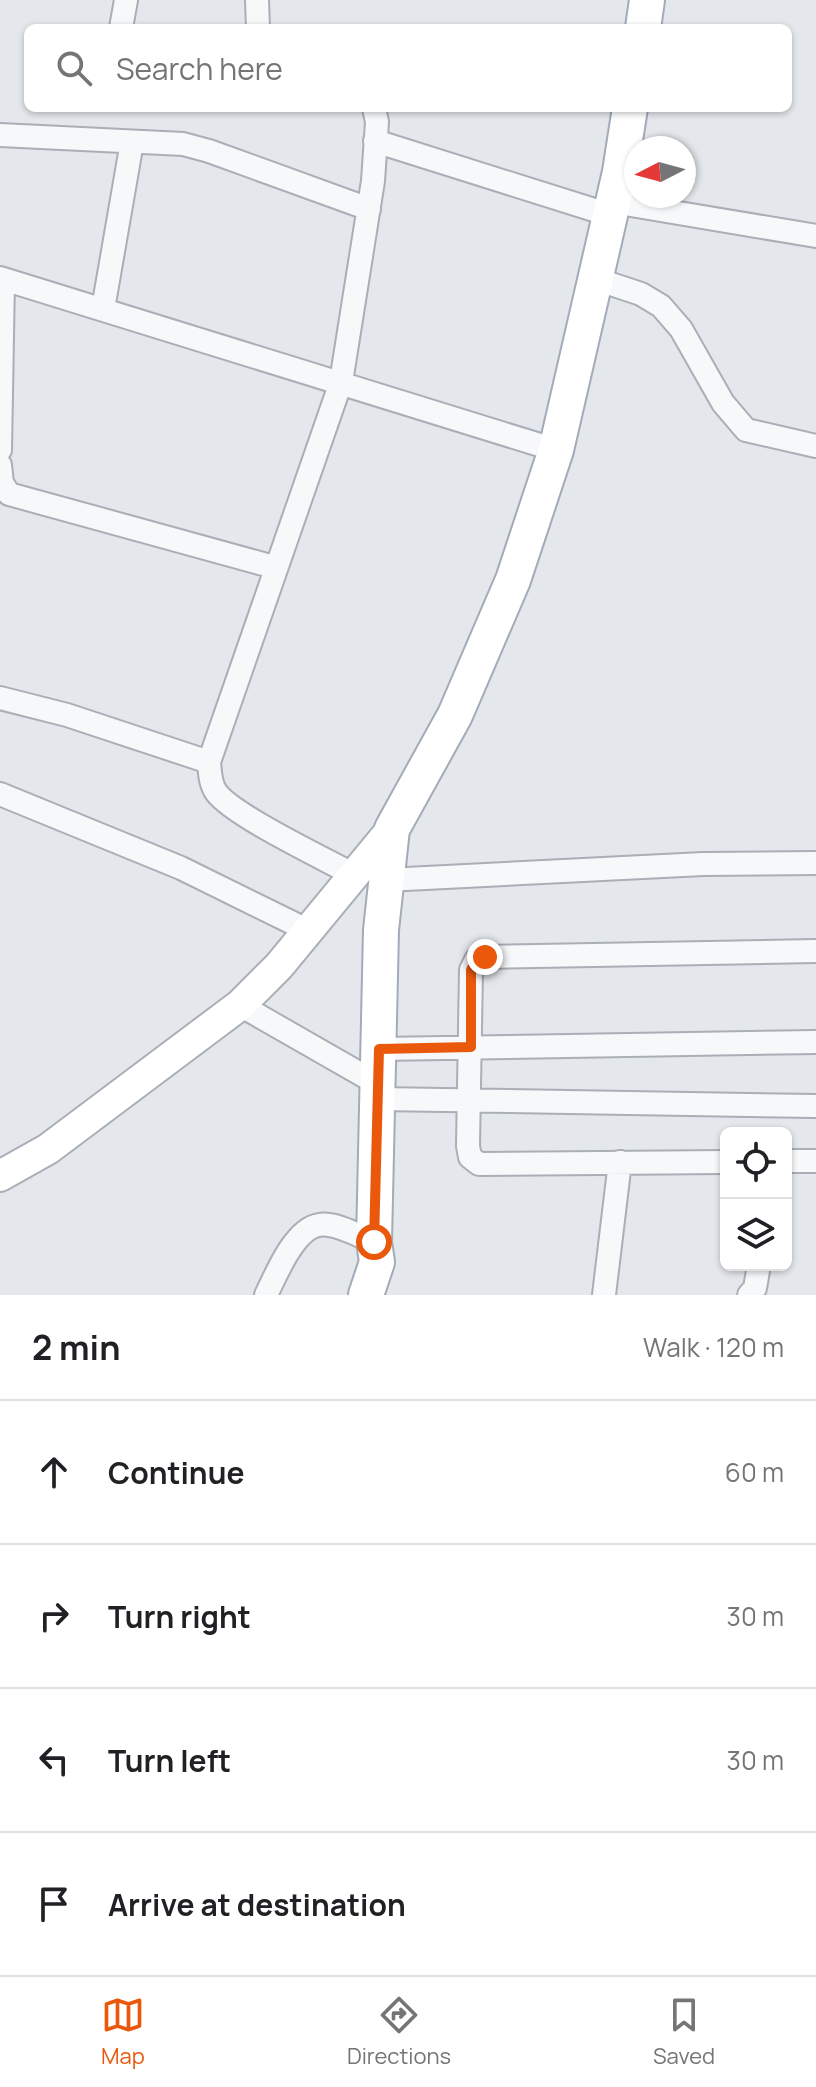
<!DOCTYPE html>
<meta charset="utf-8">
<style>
:root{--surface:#fff;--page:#f2f2f2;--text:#202124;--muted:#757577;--line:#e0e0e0;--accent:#ea580c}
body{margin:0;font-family:Manrope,sans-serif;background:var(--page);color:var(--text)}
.controls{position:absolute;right:24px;bottom:24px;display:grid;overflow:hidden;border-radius:12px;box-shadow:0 2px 6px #0004}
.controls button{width:72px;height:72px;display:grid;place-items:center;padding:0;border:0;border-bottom:2px solid var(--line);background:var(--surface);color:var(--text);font:40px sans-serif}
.compass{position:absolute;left:624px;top:136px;width:72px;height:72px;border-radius:50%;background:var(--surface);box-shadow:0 2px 6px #0004;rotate:264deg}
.stop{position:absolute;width:24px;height:24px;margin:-18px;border:6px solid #ea580c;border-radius:50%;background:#fff}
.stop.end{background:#ea580c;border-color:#fff;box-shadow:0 2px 8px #0008}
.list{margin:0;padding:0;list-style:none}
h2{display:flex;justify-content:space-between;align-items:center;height:104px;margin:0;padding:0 32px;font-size:34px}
h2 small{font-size:26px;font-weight:400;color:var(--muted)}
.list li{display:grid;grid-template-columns:52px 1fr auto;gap:24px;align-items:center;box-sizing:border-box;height:144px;padding:0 32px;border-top:2px solid var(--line)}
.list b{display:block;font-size:30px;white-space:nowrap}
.list em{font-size:26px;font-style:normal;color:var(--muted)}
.icon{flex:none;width:44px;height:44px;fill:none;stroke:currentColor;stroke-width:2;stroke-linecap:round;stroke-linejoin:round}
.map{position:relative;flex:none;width:816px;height:1295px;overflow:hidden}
.search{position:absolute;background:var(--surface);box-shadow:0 2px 6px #0004;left:24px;right:24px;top:24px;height:88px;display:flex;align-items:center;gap:20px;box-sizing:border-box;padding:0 28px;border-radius:12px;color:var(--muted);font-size:30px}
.sheet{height:680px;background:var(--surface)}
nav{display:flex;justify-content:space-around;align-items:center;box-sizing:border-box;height:112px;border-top:2px solid var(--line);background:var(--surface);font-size:22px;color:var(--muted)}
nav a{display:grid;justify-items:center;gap:4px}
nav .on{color:var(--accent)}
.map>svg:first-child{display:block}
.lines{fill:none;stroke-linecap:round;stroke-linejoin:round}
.minor-casing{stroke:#a9aeb7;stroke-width:26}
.secondary-casing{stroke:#a9aeb7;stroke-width:34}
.primary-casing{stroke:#a3abb8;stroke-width:38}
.minor{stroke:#f7f8fa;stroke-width:22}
.secondary{stroke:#fff;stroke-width:30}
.primary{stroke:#fff;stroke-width:34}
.route{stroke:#ea580c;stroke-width:10}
</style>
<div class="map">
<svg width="816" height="1295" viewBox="0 0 816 1295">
<rect width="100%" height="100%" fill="#e4e7ec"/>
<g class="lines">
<!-- minor casing -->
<g class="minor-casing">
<path id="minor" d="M257 0 258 28
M121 28 126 0
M0 135 183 144 209 151 369 209
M375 141 610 215
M613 202 816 236
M0 278 556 450
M596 279 641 294 661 306 681 329 723 403 746 430 816 446
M103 309 132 142
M0 450 3 279
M0 465 2 483 9 494 274 567
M0 698 67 715 209 762
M0 794 181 868 309 931
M354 875C325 859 232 815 216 792 210 783 210 773 209 762L341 382 373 181 377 122 374 108
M386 880 703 864 816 863
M240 1005 378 1084
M379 1049 816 1042
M378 1099 816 1106
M786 1161H816
M726 1162 479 1164 470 1157 468 1146 471 970 476 960 485 957 816 951
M266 1295C276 1275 294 1229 319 1225 335 1222 359 1236 374 1242
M604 1295 620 1162
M749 1295 755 1288 759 1265"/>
</g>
<!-- secondary casing -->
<g class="secondary-casing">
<path id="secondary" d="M0 1176 48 1149 240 1005 279 966 392 829"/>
</g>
<!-- primary casing -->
<g class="primary-casing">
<path id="primary" d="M643 28 647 0
M366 1295 377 1262 374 1242 381 930 392 829 455 715 513 580 556 450 620 172 630 108"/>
</g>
<!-- minor -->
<use href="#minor" class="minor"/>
<!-- secondary -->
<use href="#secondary" class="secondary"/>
<!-- primary -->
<use href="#primary" class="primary"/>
</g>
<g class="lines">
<!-- route -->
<path class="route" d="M374 1242 379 1049 471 1047V970L476 960 485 957"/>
</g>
</svg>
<div class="controls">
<button><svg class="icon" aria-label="locate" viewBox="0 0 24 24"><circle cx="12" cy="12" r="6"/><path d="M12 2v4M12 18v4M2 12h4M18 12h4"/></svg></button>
<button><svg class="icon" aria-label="layers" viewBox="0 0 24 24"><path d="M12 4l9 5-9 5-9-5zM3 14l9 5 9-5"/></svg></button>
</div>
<svg class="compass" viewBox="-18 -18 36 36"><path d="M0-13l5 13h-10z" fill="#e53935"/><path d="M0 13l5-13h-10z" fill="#757577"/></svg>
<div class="stop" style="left:374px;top:1242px"></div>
<div class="stop end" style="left:485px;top:957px"></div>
<div class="search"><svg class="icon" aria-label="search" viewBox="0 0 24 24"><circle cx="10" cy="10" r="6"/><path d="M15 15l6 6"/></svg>Search here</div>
</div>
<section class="sheet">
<h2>2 min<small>Walk · 120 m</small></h2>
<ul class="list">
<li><svg class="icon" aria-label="ahead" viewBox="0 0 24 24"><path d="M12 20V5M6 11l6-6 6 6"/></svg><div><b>Continue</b></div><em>60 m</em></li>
<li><svg class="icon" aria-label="right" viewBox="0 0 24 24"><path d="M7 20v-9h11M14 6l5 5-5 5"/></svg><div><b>Turn right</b></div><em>30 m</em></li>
<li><svg class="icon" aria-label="left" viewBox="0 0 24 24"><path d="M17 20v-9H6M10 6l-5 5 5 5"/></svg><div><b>Turn left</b></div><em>30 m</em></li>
<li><svg class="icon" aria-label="arrive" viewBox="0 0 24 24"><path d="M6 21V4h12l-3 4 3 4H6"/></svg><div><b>Arrive at destination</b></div></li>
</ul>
</section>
<nav>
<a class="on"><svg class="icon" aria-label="map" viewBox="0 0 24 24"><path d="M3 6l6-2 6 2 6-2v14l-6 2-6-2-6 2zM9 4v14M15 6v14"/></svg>Map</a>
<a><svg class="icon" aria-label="directions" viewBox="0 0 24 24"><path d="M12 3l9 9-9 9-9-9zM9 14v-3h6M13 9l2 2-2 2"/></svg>Directions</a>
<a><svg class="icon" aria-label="saved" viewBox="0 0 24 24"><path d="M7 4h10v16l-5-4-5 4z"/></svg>Saved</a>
</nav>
